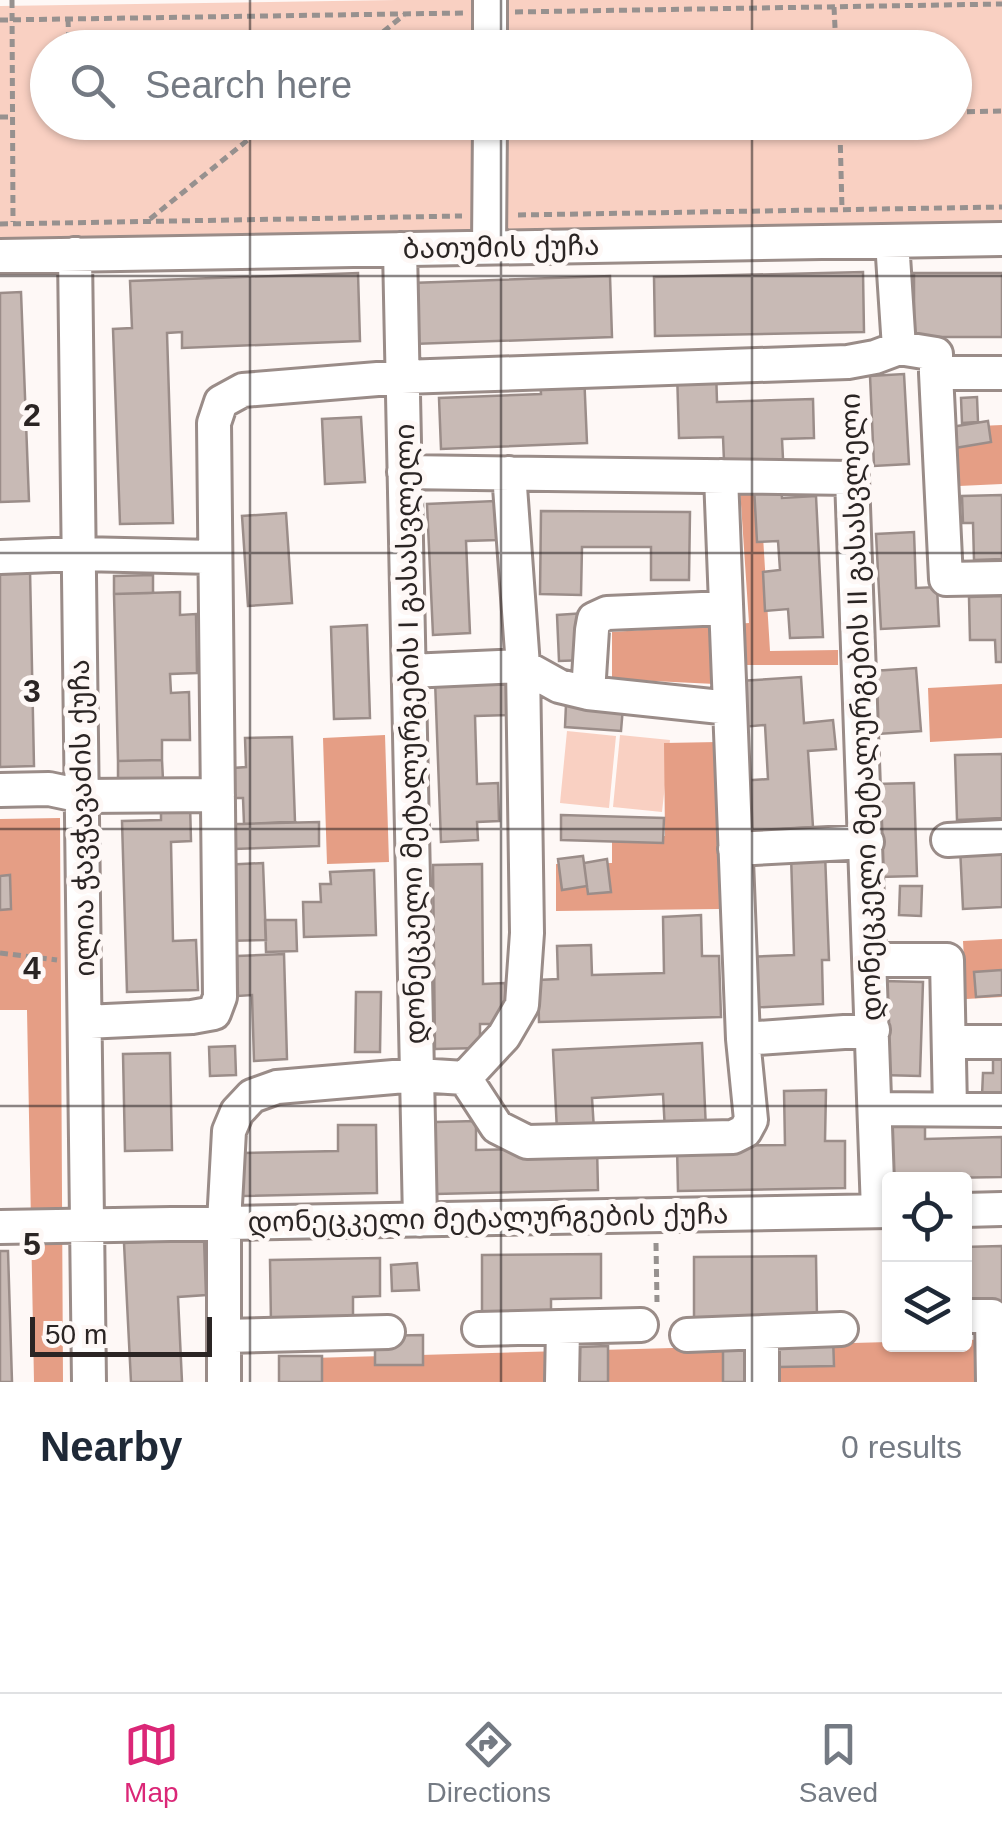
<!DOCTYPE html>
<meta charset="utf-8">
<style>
:root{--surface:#fff;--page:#f2f2f3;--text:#1f2937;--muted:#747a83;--line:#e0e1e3;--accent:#db2777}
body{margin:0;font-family:Arial,"Noto Sans Georgian",sans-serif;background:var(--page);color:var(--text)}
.controls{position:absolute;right:30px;bottom:30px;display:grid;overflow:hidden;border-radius:10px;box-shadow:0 2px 8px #0004}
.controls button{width:90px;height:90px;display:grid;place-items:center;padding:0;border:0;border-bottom:2px solid var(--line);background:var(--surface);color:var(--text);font:50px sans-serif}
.scale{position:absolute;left:30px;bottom:25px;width:182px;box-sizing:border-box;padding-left:10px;border:5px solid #2b2524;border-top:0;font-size:28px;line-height:35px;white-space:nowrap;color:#2b2524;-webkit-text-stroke:8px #fef8f6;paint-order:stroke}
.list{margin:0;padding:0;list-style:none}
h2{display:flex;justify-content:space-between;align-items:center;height:130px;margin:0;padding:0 40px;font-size:42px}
h2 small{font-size:32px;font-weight:400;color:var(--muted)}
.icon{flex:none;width:55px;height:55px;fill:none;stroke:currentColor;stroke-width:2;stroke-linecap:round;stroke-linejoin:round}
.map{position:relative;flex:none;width:1002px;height:1382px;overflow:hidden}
.search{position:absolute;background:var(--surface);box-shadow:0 2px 8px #0004;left:30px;right:30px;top:30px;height:110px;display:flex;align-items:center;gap:25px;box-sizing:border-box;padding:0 35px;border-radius:55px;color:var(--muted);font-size:38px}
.sheet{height:310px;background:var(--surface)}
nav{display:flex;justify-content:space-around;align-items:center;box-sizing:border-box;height:140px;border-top:2px solid var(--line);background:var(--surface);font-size:28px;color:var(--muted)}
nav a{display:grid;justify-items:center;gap:5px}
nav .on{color:var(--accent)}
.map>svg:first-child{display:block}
.green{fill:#f9d0c2;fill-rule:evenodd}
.forest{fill:#e59e85}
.building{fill:#c8bab5;stroke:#9b8d89;stroke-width:2.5}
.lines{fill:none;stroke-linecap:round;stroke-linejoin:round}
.minor-casing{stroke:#9a8c88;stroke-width:38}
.path{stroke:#97918f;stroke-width:5;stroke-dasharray:8 5;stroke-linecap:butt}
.minor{stroke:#fff;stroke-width:32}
.grid{fill:none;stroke:#2b2524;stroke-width:2.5;stroke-opacity:0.55}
.labels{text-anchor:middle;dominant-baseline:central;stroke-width:10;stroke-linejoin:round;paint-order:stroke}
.street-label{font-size:28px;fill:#2b2524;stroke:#fef8f6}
.grid-label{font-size:32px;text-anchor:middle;font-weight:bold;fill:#2b2524;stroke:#fef8f6;stroke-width:10;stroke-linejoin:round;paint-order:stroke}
</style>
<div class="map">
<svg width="1002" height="1382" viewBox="0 0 1002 1382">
<rect width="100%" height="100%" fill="#fef8f6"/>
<!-- green -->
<path class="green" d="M397 0H1002V224L0 242V6ZM48 48H954V122H48Z
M567 731 616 736 609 808 560 803Z
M620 735 670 740 662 812 613 807Z"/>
<!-- forest -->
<path class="forest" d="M1002 425V484L959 486 956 427Z
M760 487 770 651 838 650V665H716L715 684 612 679V632L749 623 740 489Z
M1002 684V738L930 742 928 688Z
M385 735 389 862 327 864 323 738Z
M718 742 719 909 556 911V864L612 863V837L665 836 664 743Z
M60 818 63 1382H34L27 1010H0V819Z
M1002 939V997L966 999 963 941Z
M1002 1339V1382H312L311 1358 889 1342 890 1344H964L965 1340Z"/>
<!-- building -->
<path class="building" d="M863 272 864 332 655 336 654 277Z
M358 273 360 341 182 348V332L167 333 173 523 120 524 113 329 132 328 130 281Z
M914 273H1002V337H914Z
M610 276 612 337 413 344 411 283Z
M21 292 29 501 0 502V293Z
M716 369 717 402 813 399 814 438 782 439 783 459 724 461 723 437 679 438 677 371Z
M584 373 587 443 441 449 439 398 541 394 540 374Z
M904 374 909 464 874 466 870 376Z
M977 397 978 422 962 423 961 398Z
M361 417 365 482 325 484 322 419Z
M988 421 991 442 955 448 951 427Z
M781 486 782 498 816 496 823 637 790 638 788 609 765 611 763 572 780 570 778 541 757 542 754 487Z
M1002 495V559L974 560 973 523H963L962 496Z
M495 501 497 540 466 541 470 633 433 635 427 504Z
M541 511 690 512 689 580H651V547H582L581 595 540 594Z
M286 513 292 603 248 606 242 516Z
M914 532 916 588 937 587 939 626 881 629 876 534Z
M30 570 34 766 0 767V571Z
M153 575V593L114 594V576Z
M180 592V615L196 614 197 673 170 674 171 693 189 692 190 740H162V760L118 761 114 594Z
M1002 596V662H996L995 640H970L969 597Z
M585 613 586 660 559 661 557 615Z
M367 625 370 718 334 719 331 627Z
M916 668 921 731 878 734 873 671Z
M510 677 512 715 475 716 477 784 498 783 499 821 477 822 478 840 441 842 435 680Z
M801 677 804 723 833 720 836 749 808 751 813 827 741 832 738 781 768 779 765 725 742 727 739 681Z
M566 704 623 707 621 731 565 727Z
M292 737 295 822 244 824 243 798H234L233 768 246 767 245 738Z
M1002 754V818L957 820 955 755Z
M162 760 163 780 118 781V761Z
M914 783 917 876 879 877 876 784Z
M190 803 191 841 171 842 173 941 196 940 198 990 127 992 122 821 161 820V804Z
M561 815 664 818 663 843 561 840Z
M319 822V846L234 849V824Z
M1002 845V907L963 909 960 847Z
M825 853 829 960H822L823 1004 745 1008 744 957 794 955 791 854Z
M583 856 587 886 562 890 558 859Z
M607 859 611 892 588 894 584 863Z
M263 863 266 940 224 941 222 865Z
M482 864 483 984 505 983 506 1024H480V1048L435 1049 433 865Z
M374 870 376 935 304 937 303 902H321L320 884H331L330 872Z
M10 875 11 909 0 910V876Z
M900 886H922L921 916 899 915Z
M701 915 702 956H719L721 1017 539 1022 538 980 558 979 557 946 591 945 592 975 664 973 663 917Z
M265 920H296L297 951 266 952Z
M284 954 287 1059 254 1061 252 995 238 996 237 956Z
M1002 970V995L976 997 974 972Z
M883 981 923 982 920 1076 881 1075Z
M356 992H381L380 1052H355Z
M702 1043 706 1129 665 1131 663 1094 592 1098 594 1130 557 1131 553 1050Z
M235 1046 236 1075 210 1076 209 1047Z
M170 1053 172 1150 125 1151 123 1054Z
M993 1056 1002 1057V1096H982L983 1073H993Z
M826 1090 825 1141H845V1188L678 1191 677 1146 785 1145 784 1091Z
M925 1114V1139L1002 1137V1177L882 1179V1115Z
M476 1121V1150L597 1147 598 1190 436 1194 435 1122Z
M338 1125H376L377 1193 240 1196V1153L338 1151Z
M204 1239 206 1295 178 1297 182 1382H131L124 1243Z
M1002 1246V1310L964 1312V1247Z
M0 1251H8L12 1382H0Z
M601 1254V1298L551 1299V1323L482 1324V1255Z
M816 1256 817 1318 694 1319V1257Z
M380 1258V1296L353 1297V1321L271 1323 270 1260Z
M417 1263 419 1290 392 1291 391 1265Z
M423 1335V1365H375V1336Z
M833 1337 834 1366 778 1367 777 1338Z
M723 1342H751L752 1382H723Z
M608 1346V1382H578V1347Z
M279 1356H322V1382H279Z"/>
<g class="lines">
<!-- minor casing -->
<g class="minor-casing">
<path id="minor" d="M490 48V0
M489 247 490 122
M400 249 420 1220
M75 254 89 1382
M0 256 1002 239
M899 348 936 354V373H1002
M936 373 946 579 1002 578
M404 472 852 478 878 1211
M0 557 79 554 215 557
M409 671 523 666 559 686 588 693 730 708
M588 693 592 630 594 619 607 613 726 608
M0 790 49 789 82 796 218 795
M948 840 1002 837
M735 849 867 842
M870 960H947L950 1109
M85 1022 192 1017 214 1013 220 997 214 423 221 402 243 390 402 377 848 362 875 357 899 348 892 241
M743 1039 873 1030
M949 1042H1002
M465 1078 504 1036 522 1005 527 933 523 666 509 473
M875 1109 1002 1110
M964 1210 1002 1209
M0 1227 890 1211
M964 1316H992L993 1382
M479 1329 641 1325
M762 1332V1382
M687 1335 841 1329
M224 1336 388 1332
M224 1382V1223L229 1131 237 1112 252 1096 277 1087 417 1075 465 1078 497 1127 527 1142 733 1137 745 1131 751 1120 743 1039 721 476
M562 1382 563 1327"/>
</g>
<!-- path -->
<path class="path" d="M12 0 13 222
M834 7 836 48
M515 12 1002 4
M68 19 69 48
M0 20 464 13
M363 48 404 15
M954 112 1002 111
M0 117H12
M817 122V132H869V122
M128 130 427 122
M840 132 842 209
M518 215 1002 207
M150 219 270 122
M0 224 462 216
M849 391 851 450
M0 953 57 960
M656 1243 657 1302"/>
<!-- minor -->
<use href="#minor" class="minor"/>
</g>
<!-- grid -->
<path class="grid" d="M250 0V48M501 0V48M752 0V48M250 122V1382M501 122V1382M752 122V1382M0 276H1002M0 553H1002M0 829H1002M0 1106H1002"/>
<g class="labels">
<!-- street labels -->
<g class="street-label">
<text transform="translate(501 247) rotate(-1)">ბათუმის ქუჩა</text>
<text transform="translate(861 707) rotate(-92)">დონეცკელი მეტალურგების II გასასვლელი</text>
<text transform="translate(410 734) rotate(-91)">დონეცკელი მეტალურგების I გასასვლელი</text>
<text transform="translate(82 818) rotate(-91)">ილია ჭავჭავაძის ქუჩა</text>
<text transform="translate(488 1218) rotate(-1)">დონეცკელი მეტალურგების ქუჩა</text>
</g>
</g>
<g class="grid-label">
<text x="32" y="426">2</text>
<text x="32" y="702">3</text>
<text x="32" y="979">4</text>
<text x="32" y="1255">5</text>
</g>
</svg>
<div class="controls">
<button><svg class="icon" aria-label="locate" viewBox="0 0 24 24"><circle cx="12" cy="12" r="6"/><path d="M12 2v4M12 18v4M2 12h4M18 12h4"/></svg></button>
<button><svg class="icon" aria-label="layers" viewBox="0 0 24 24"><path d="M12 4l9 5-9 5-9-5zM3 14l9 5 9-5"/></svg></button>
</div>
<div class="scale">50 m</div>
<div class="search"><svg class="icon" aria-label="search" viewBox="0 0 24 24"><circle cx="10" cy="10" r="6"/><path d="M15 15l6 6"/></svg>Search here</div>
</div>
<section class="sheet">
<h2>Nearby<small>0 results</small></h2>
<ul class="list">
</ul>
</section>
<nav>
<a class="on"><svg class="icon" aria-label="map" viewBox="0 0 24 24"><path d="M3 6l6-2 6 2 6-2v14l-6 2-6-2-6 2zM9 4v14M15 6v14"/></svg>Map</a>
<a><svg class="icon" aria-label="directions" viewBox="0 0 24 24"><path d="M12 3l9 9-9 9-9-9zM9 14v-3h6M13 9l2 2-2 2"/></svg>Directions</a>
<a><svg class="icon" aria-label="saved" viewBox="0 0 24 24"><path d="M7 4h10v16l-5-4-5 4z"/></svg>Saved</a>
</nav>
